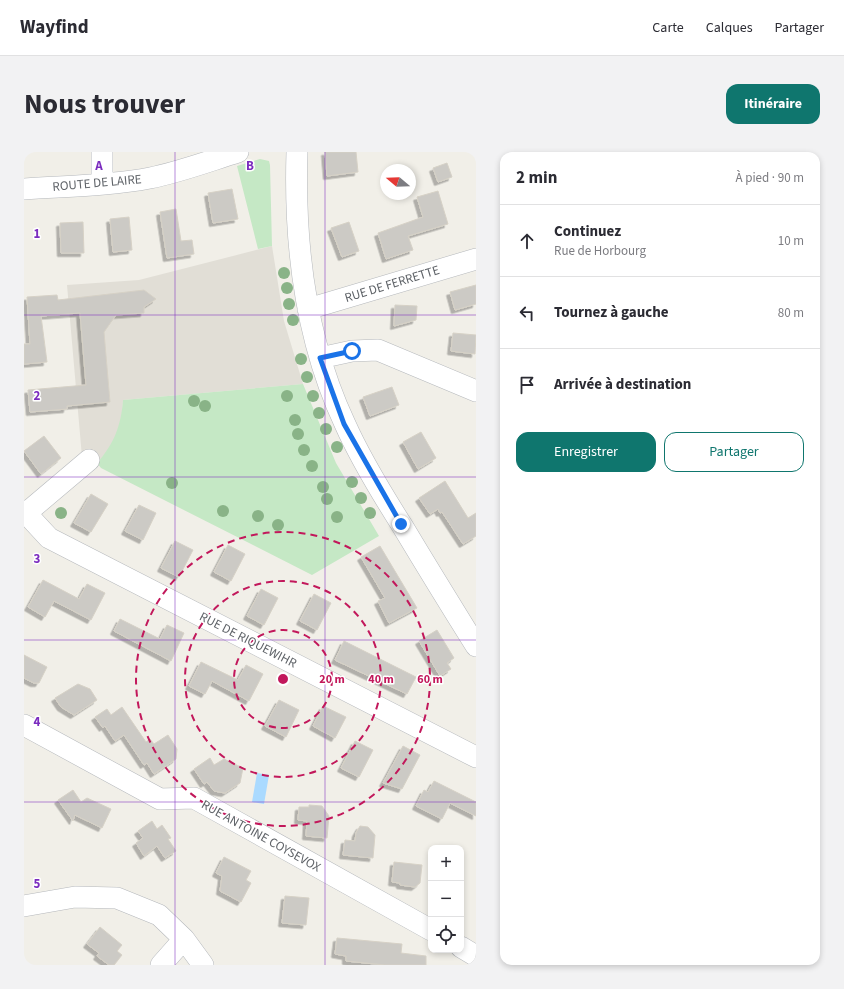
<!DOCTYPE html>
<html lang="fr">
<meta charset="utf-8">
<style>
:root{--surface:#fff;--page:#f2f2f3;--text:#2b2b33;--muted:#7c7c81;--line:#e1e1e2;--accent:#0f766e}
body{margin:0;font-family:"Source Sans 3",sans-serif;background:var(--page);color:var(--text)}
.controls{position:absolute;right:12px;bottom:12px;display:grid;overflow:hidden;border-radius:8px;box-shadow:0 2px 6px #0003}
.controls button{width:36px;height:36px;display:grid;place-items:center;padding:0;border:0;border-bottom:1px solid var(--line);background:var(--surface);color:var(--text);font:20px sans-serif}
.compass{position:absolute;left:356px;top:12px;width:36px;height:36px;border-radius:50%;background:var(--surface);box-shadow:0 2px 6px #0003;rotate:289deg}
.stop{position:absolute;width:12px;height:12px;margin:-9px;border:3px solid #1a73e8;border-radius:50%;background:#fff}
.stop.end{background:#1a73e8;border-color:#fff;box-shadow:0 1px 4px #0008}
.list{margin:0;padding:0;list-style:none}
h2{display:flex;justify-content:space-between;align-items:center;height:52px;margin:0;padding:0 16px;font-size:17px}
h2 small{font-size:13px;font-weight:400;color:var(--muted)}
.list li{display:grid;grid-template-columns:26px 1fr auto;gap:12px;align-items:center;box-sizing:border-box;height:72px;padding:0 16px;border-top:1px solid var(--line)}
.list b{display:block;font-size:15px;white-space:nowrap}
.list p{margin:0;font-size:13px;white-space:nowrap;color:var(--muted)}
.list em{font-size:13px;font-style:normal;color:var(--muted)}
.actions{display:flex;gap:8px;padding:12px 16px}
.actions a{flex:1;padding:9px 0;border:1px solid var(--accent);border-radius:12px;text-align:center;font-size:14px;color:var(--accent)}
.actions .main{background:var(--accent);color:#fff}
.icon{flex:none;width:22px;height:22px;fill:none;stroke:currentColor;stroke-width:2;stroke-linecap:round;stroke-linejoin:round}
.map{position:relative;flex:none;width:452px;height:813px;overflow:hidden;border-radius:12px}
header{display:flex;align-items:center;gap:24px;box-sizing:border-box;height:56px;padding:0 20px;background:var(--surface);border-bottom:1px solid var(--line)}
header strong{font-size:19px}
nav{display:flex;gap:22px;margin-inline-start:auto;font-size:14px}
.intro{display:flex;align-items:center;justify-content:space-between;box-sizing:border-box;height:96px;padding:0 24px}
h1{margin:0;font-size:28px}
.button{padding:10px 18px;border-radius:12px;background:var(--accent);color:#fff;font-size:14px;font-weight:700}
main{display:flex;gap:24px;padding:0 24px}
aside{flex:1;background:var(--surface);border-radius:12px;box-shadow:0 2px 6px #0003}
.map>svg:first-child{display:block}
.education{fill:#e1ded6}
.green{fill:#c5e8c5}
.water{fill:#aadaff}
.building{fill:#cccac5;stroke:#d6d1c6;filter:url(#shadow)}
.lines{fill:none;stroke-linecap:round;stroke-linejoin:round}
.minor-casing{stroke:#b5b8bc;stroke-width:22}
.minor{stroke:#fff;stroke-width:21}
.tree{fill:#89b387}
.route{stroke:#1a73e8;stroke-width:5}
.grid{fill:none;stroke:#7b2cbf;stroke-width:1;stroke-opacity:0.55}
.ring{fill:none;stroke:#c2185b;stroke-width:2;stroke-dasharray:7 5}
.labels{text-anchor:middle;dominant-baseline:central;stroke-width:3;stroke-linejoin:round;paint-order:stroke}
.street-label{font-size:13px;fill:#5f6368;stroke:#fff}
.grid-label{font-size:13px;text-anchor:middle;font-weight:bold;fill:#7b2cbf;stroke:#fff;stroke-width:3;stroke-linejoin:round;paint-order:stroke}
.centre{fill:#c2185b;stroke:#fff;stroke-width:2}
.ring-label{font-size:12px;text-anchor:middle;font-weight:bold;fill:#c2185b;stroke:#fff;stroke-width:3;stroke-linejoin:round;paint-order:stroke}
</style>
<header>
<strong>Wayfind</strong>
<nav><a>Carte</a><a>Calques</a><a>Partager</a></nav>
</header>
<div class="intro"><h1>Nous trouver</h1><a class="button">Itinéraire</a></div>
<main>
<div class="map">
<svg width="452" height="813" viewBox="0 0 452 813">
<defs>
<filter id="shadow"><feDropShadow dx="-3.5" dy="3.5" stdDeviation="0" flood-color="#0004"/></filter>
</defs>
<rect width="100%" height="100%" fill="#f1efe8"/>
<!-- education -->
<path class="education" d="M248 94 260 169 279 232 99 248 98 267 92 284 84 299 73 311 58 305 43 133 115 128Z"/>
<!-- green -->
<path class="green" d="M236 7 245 9 246 13 248 94 234 97 213 14Z
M279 232 312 311 355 384 288 423 77 316 73 311C90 292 97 274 99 248Z"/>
<!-- water -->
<path class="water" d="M233 621 245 623 240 652 228 650Z"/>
<!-- building -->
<path class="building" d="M301 0H332L334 20 303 24Z
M423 11 428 25 414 30 409 16Z
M208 37 214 67 189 71 184 41Z
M414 39 424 72 384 84 389 98 362 107 354 81 399 65 393 45Z
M152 57 157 89 168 88 170 102 143 106 136 60Z
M105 65 108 98 89 100 86 67Z
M59 70 60 101H37L36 71Z
M325 70 335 99 318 105 307 76Z
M452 133V152L431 158 426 140Z
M120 138 132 147 120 155V161L92 163 80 180 86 250 43 254V257L6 260 4 238 62 233 56 161 17 164 23 210 0 212V192H6L3 145 33 143 34 148Z
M371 153 393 154 392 168 370 174Z
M429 181 452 183 451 202 427 199Z
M368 235 375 253 346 264 339 245Z
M397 280 412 306 394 317 379 290Z
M20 284 37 306 17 322 0 299Z
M421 329 444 366 452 361V384L439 392 418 360 416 361 414 357 406 362 395 346Z
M67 342 84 352 67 380 50 371Z
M115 353 132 361 119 388 101 379Z
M151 389 169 398 155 425 137 416Z
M204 393 221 402 207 429 190 420Z
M356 394 393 456 365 471 354 449 361 446 337 405Z
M19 428 55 447 63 432 81 441 67 468 30 449 21 465 4 455Z
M237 437 254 446 240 473 223 464Z
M290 442 307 451 293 478 276 469Z
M96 467 136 487 143 473 160 481 147 509 90 479Z
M413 478 430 506 423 511 427 517 416 524 395 489Z
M320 489 392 525 383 542 311 508Z
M0 503 23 515 15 531H10L0 526Z
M177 510 214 528 222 513 239 522 225 549 188 529 181 542 165 534Z
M54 532 66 537 73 548 50 563 37 555 31 546Z
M255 548 275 558 262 585 241 574Z
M299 554 322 565 311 586 289 574Z
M98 555 122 590 126 587 130 592 144 583 153 597 152 607 130 622 123 611 120 613 100 583 91 589 81 574 79 576 71 565 83 557 87 563Z
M331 589 349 598 335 625 317 616Z
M379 594 396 603 378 637 359 631Z
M186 606 190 613 200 607 219 616 216 631 201 641 190 639 183 630 180 632 170 617Z
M410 629 452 650V664L426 651 418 667 392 654 400 638 404 640Z
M49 638 57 650 63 646 87 657 78 676 51 663 49 669 34 648Z
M285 653 298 654 305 664 303 686 282 684 283 669 274 668 275 655H285Z
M128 669 133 677 138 673 147 686 144 687 152 699 141 706 133 694 120 704 112 691 119 686 114 679Z
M336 674 344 675 351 683 349 706 319 703 321 688 331 689 332 681Z
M200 705 227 719 222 728 227 731 217 750 196 739 198 724 192 721Z
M370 710 398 713 396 731 391 735 376 733V731L368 730Z
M261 744 285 746 282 773 258 771Z
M76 775 98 793 93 799 98 803 90 813H85L73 804 75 801 63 792Z
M313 786 378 792 377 801 402 804V813H361L322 809V804L311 802Z"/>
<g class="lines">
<!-- minor casing -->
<g class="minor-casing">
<path id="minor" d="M78 0V32
M273 0C270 93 281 187 321 272 337 308 358 342 379 375 403 415 427 454 452 494
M0 37C42 34 84 34 126 26 156 20 185 9 214 0
M284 157 452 107
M296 206 328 199 354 198 452 239
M0 359 25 386 452 605
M0 363 65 308
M0 573 136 647 170 646 407 778
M0 754 51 745 93 746 135 763 160 787 179 813
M437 795 452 804
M137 813 160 787"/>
</g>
<!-- minor -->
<use href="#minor" class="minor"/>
</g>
<!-- trees -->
<g class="tree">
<circle cx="260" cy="121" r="6"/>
<circle cx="263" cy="136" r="6"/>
<circle cx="265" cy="152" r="6"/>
<circle cx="269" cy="168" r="6"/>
<circle cx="277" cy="207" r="6"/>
<circle cx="283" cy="225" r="6"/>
<circle cx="263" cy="244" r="6"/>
<circle cx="289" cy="244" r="6"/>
<circle cx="170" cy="249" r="6"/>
<circle cx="181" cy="254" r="6"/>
<circle cx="295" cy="261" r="6"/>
<circle cx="271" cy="268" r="6"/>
<circle cx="302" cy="277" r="6"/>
<circle cx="274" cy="282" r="6"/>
<circle cx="313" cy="295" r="6"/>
<circle cx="280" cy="298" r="6"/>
<circle cx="288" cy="314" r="6"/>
<circle cx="328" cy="330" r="6"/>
<circle cx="148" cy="331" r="6"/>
<circle cx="299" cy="335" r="6"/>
<circle cx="337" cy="346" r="6"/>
<circle cx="303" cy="347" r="6"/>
<circle cx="199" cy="359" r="6"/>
<circle cx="37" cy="361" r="6"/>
<circle cx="346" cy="361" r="6"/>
<circle cx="234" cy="364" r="6"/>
<circle cx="313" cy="365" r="6"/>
<circle cx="254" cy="373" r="6"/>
</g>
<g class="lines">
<!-- route -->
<path class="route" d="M328 199 296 206 320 272 377 372"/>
</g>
<!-- grid -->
<path class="grid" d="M151 0V813M301 0V813M0 163H452M0 325H452M0 488H452M0 650H452"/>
<!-- distance rings -->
<g class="ring">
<circle cx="259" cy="527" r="49"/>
<circle cx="259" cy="527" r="98"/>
<circle cx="259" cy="527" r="147"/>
</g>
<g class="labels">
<!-- street labels -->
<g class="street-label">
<text transform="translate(73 31) rotate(-5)">ROUTE DE LAIRE</text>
<text transform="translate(368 132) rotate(-17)">RUE DE FERRETTE</text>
<text transform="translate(224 488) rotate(27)">RUE DE RIQUEWIHR</text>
<text transform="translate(237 684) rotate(29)">RUE ANTOINE COYSEVOX</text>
</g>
</g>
<g class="grid-label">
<text x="75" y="18">A</text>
<text x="226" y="18">B</text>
<text x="13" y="86">1</text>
<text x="13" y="248">2</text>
<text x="13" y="411">3</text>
<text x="13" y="574">4</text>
<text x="13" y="736">5</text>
</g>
<circle cx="259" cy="527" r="6" class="centre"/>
<g class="ring-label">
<text x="308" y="531">20 m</text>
<text x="357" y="531">40 m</text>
<text x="406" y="531">60 m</text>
</g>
</svg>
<div class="controls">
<button>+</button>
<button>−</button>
<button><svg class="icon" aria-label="locate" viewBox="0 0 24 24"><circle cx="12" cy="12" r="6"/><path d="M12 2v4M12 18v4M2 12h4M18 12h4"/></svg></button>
</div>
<svg class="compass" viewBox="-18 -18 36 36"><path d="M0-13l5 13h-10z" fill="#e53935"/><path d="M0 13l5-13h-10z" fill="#7c7c81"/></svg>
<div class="stop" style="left:328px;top:199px"></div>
<div class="stop end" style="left:377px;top:372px"></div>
</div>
<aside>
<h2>2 min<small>À pied · 90 m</small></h2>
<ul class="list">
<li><svg class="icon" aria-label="ahead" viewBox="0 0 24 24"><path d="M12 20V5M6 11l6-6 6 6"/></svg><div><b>Continuez</b><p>Rue de Horbourg</p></div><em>10 m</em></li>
<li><svg class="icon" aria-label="left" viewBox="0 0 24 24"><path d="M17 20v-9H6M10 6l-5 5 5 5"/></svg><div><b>Tournez à gauche</b></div><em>80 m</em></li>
<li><svg class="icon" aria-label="arrive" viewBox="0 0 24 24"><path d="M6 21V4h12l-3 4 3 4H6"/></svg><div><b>Arrivée à destination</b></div></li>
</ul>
<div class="actions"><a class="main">Enregistrer</a><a>Partager</a></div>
</aside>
</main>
